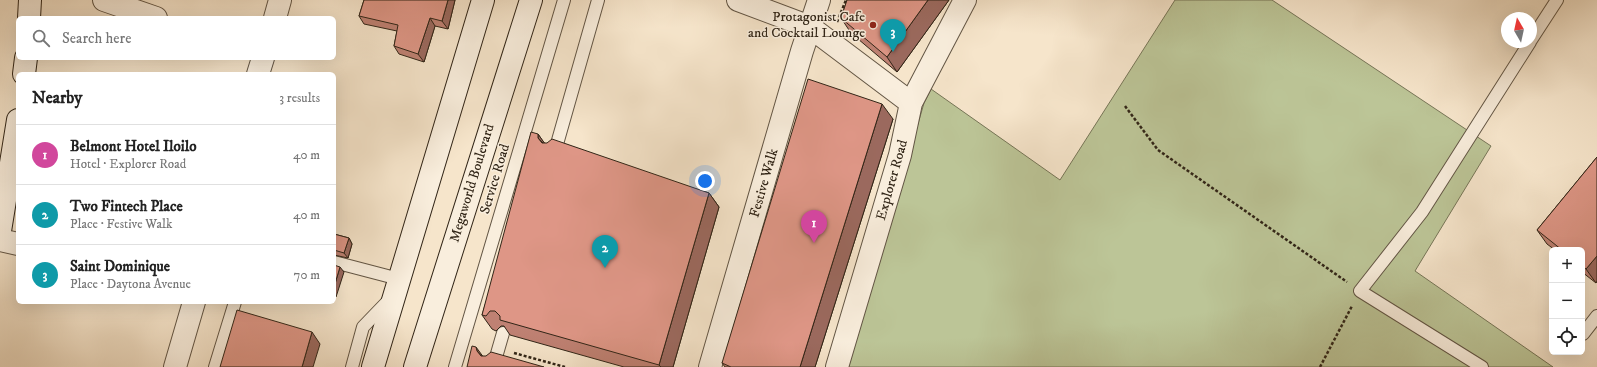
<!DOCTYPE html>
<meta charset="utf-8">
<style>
:root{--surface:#fff;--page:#f6f6f6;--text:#222;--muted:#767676;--line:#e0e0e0;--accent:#2563eb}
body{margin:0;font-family:"IM FELL DW Pica",serif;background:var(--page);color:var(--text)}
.controls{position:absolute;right:12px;bottom:12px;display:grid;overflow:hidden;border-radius:6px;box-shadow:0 4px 16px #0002}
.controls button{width:36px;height:36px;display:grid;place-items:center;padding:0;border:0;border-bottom:1px solid var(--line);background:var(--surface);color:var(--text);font:20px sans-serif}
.compass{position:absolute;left:1501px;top:12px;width:36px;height:36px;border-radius:50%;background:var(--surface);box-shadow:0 4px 16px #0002;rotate:351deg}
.you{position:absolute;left:705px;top:181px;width:14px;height:14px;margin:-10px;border:3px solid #fff;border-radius:50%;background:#1a73e8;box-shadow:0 0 0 6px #1a73e833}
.badge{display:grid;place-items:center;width:26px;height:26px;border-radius:50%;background:var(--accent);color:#fff;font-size:13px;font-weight:700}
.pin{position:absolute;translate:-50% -33px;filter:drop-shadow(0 1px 2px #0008)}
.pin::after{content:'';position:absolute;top:21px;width:14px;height:12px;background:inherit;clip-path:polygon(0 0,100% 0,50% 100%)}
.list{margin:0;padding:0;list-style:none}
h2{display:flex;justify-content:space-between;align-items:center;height:52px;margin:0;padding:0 16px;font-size:17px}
h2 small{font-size:13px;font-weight:400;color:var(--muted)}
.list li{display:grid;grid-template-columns:26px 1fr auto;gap:12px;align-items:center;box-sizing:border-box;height:60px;padding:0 16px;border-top:1px solid var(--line)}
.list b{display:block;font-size:15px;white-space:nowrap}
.list p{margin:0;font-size:13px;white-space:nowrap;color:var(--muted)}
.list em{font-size:13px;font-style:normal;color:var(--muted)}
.icon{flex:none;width:22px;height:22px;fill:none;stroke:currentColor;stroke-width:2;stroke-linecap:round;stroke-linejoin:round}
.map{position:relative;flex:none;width:1597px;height:367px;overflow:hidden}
.search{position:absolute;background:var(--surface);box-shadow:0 4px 16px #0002;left:16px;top:16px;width:320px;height:44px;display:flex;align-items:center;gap:10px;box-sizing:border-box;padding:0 14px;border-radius:6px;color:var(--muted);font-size:15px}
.panel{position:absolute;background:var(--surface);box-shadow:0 4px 16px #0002;left:16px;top:72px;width:320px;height:232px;border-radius:6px}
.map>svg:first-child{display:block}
.green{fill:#bcc597;stroke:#767557}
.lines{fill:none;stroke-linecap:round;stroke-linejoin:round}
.lane-casing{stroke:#625544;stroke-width:14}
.street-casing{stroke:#625544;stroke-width:24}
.secondary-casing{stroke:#312517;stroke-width:24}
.path{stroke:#312517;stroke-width:2.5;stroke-dasharray:3 2;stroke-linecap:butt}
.lane{stroke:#f9eedd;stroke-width:12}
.street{stroke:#f9eedd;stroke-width:22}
.secondary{stroke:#f9eedd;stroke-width:22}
.wall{fill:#bf8173;stroke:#312517}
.shaded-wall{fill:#9b695e;stroke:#312517}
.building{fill:#de9686;stroke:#312517}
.poi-dot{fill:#8f2418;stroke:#f9eedd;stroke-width:1.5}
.labels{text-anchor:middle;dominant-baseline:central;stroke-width:3;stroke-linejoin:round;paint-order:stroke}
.poi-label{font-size:14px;fill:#312517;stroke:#f9eedd;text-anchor:end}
.street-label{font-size:14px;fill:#312517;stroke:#f9eedd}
</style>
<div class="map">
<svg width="1597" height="367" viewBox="0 0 1597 367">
<rect width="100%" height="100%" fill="#f6e5cb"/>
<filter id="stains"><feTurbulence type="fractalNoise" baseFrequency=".005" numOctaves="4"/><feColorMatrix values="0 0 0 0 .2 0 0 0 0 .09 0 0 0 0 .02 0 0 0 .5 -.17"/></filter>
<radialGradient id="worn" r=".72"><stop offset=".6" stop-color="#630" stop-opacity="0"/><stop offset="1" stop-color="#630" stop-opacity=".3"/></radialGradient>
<!-- green -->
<path class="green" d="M1175 0H1272L1491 146 1415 271 1553 367H848L924 103 931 89 1060 180Z"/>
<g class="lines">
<!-- lane casing -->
<g class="lane-casing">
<path id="lane" d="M1531 40 1557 0
M555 151 598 0
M334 262 399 279
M1583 334 1597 316
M494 364 503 333
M215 367 235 302
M352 367 363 327 389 300
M455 367 564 0
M1482 367 1360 291 1422 212 1530 42"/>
</g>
<!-- street casing -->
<g class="street-casing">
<path id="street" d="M104 0 156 18
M738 0 810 27 911 103
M275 18 280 0
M258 74 263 58
M0 240 18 244
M175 367 194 302
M710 367 802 51 819 0
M837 367 900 155 911 103 965 0"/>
</g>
<!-- secondary casing -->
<g class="secondary-casing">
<path id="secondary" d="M29 18 30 0
M24 74 26 58
M0 231 18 120
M373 367 483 0
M415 367 531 0"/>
</g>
<!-- path -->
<path class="path" d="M837 22 846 0
M1125 106 1158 150 1347 282
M514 353 565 367
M1320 367 1352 306"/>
<!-- lane -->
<use href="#lane" class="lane"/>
<!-- street -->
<use href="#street" class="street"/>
<!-- secondary -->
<use href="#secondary" class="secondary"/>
</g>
<!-- wall -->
<path class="wall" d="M364 0H455L448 29 435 26 424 62 399 54 394 46 397 31 364 24 359 16Z
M847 0H949L897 72 851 33 841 18Z
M893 119 815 367H725L722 363Z
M538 134 544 143 709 193 719 207 673 367H624L510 335 504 326H501L496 331 492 329 482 315Z
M1597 157V281L1596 283 1582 272V250H1555L1547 244 1537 230Z
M334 234 349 238 352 244 348 258 334 255Z"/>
<!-- shaded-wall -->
<path class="shaded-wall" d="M448 0H455L448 29 442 21Z
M928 0H949L897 72 887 57Z
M430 18 435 26 424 62 418 54Z
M882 104 893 119 815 367H800Z
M538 134 548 148 538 138Z
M709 193 719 207 673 367H661L659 365Z
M349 238 352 244 348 258 344 253Z
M1597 256V281L1596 283 1586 269Z
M340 267 344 272 336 297 334 294V287Z
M312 332 320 344 313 367H302Z
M476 347 487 362 477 351Z"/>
<!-- building -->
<path class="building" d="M364 0H448L442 21 430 18 418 54 394 46 398 25 359 16Z
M847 0H928L887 57 841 18Z
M808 79 882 104 800 367H731L722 363Z
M531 132 538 134V138L542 143H547L552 139 709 193 659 365 500 320V316L495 311H490L486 316 482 315Z
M1597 157V256L1586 269 1582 266V250H1562L1537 230Z
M334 234 349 238 344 253 334 250Z
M334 265 340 267 334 287Z
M237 310 312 332 302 367H220Z
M472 346 476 347 477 351 481 356H486L491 352 544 367H467Z"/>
<!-- markers -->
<circle class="poi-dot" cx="873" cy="25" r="4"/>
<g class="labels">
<!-- poi labels -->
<g class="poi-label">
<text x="865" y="17">Protagonist Cafe<tspan x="865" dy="16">and Cocktail Lounge</tspan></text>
</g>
<!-- street labels -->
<g class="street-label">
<text transform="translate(495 179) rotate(-73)">Service Road</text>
<text transform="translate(892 180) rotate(-74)">Explorer Road</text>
<text transform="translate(472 183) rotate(-73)">Megaworld Boulevard</text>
<text transform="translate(764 183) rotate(-74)">Festive Walk</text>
</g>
</g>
<rect width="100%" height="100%" filter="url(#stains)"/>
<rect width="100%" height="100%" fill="url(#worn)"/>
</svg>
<div class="controls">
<button>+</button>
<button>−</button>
<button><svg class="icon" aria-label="locate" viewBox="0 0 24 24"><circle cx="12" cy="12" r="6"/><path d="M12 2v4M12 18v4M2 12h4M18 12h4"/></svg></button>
</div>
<svg class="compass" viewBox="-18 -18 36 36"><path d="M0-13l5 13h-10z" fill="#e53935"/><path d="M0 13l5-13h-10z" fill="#767676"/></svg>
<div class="you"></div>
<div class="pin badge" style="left:814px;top:243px;background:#d1479c">1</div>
<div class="pin badge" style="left:605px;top:268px;background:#0f9aa8">2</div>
<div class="pin badge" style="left:893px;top:52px;background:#0f9aa8">3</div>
<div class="search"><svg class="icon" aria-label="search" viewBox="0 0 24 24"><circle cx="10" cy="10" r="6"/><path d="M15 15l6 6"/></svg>Search here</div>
<section class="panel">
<h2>Nearby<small>3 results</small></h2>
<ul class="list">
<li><span class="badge" style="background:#d1479c">1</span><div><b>Belmont Hotel Iloilo</b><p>Hotel · Explorer Road</p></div><em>40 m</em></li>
<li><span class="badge" style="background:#0f9aa8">2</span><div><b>Two Fintech Place</b><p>Place · Festive Walk</p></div><em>40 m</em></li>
<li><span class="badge" style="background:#0f9aa8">3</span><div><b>Saint Dominique</b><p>Place · Daytona Avenue</p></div><em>70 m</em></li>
</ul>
</section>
</div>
